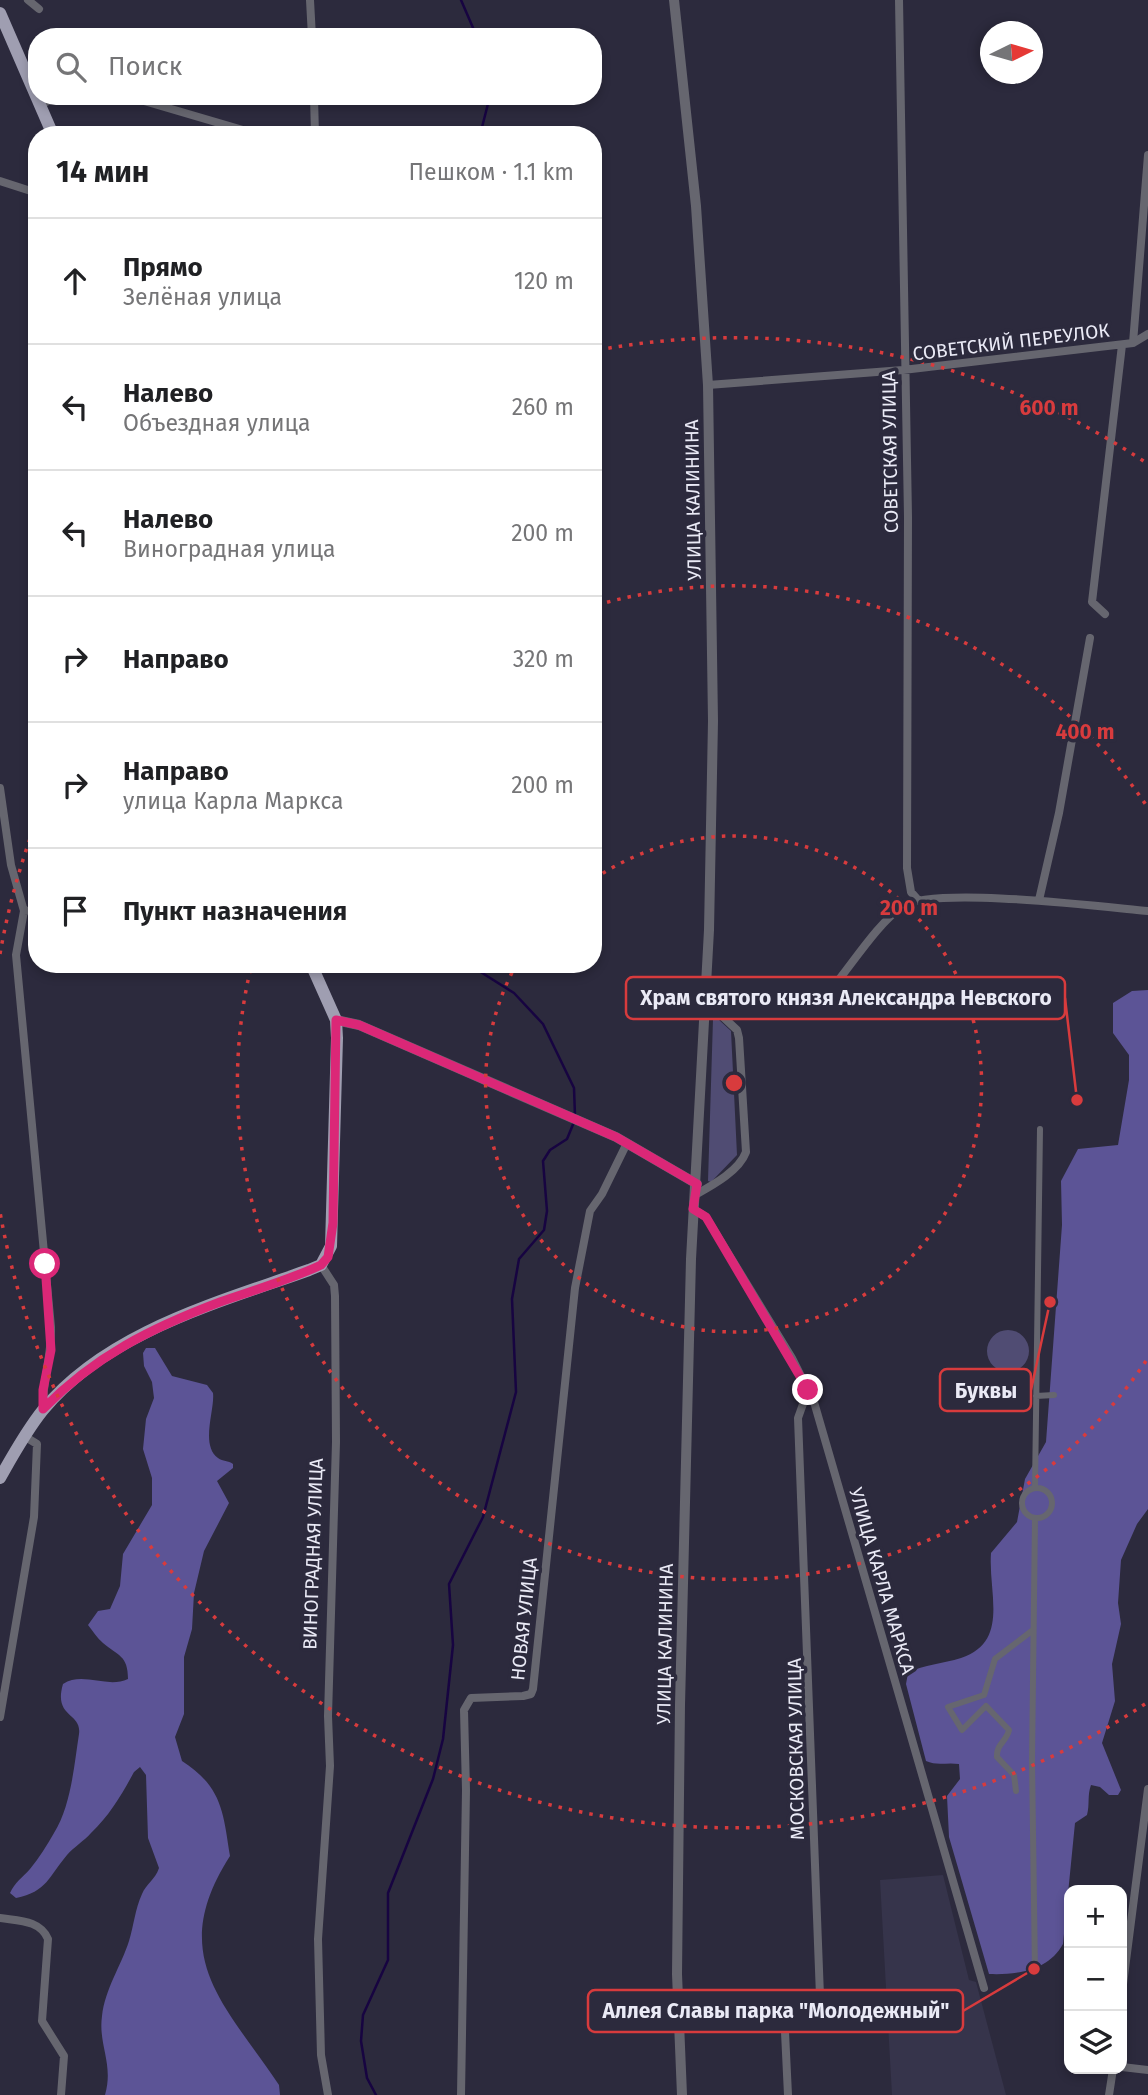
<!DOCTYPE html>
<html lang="ru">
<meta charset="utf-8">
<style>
:root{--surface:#fff;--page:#f2f2f2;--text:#202124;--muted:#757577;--line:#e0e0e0}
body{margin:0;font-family:"Fira Sans",sans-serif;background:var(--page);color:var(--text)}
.controls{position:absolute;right:21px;bottom:21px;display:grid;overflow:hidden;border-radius:14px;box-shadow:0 4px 10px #0003}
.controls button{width:63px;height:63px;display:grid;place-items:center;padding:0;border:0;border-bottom:2px solid var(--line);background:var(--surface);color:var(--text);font:35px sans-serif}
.compass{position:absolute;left:980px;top:21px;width:63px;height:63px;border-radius:50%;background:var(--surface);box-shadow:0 4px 10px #0003;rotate:85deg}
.stop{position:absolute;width:21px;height:21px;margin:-16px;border:5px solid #db2777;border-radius:50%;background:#fff}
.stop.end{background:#db2777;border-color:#fff;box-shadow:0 2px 7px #0008}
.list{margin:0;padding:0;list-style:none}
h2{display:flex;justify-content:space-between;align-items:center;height:91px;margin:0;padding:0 28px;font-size:30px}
h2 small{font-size:23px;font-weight:400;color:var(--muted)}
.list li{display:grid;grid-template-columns:46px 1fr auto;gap:21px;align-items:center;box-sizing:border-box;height:126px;padding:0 28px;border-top:2px solid var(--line)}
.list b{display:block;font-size:26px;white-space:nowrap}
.list p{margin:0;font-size:23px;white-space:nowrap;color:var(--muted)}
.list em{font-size:23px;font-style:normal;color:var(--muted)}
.icon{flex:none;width:38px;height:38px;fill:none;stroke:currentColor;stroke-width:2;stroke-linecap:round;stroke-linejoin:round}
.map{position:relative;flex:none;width:1148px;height:2095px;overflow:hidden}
.search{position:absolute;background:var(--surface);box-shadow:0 4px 10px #0003;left:28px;top:28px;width:574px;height:77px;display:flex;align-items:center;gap:18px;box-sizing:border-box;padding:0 24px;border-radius:28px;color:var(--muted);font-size:26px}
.panel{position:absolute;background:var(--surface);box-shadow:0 4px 10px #0003;left:28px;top:126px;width:574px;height:847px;border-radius:28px}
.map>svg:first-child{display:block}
.built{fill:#36344b}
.green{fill:#504c73}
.forest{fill:#5c5496}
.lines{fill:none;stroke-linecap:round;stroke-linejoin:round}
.stream{stroke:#170441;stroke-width:2.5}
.pedestrian{stroke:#66666f;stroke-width:6}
.minor{stroke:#66666f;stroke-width:8}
.tertiary{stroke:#66666f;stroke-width:10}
.primary{stroke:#9f9eb1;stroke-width:12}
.route{stroke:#db2777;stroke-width:9}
.ring{fill:none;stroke:#d83b3d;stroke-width:3.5;stroke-dasharray:3.5 7}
.labels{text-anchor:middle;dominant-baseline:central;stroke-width:7;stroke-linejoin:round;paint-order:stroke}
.street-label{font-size:19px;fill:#eaeaf6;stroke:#2c2a3d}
.centre{fill:#d83b3d;stroke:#2c2a3d;stroke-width:3.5}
.ring-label{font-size:21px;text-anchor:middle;font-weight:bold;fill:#d83b3d;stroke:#2c2a3d;stroke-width:7;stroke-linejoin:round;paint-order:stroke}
.leader{fill:none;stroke:#d83b3d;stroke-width:2.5}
.callout-dot{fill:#d83b3d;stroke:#2c2a3d;stroke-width:2.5}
.callout{fill:#2c2a3d;stroke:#d83b3d;stroke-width:2.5}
.callout-label{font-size:21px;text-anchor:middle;font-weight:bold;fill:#eaeaf6}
</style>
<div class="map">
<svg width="1148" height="2095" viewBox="0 0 1148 2095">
<rect width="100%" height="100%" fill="#2c2a3d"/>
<!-- built -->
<path class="built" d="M943 1875 969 1980 976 1982 1006 2095H892L880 1880Z"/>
<!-- green -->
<path class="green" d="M713 1019H718L731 1031 737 1155 711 1182 708 1181Z
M987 1351a21 21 0 1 1 42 0a21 21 0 1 1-42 0Z"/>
<!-- forest -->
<path class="forest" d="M1148 990V1509L1137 1524 1121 1560 1118 1603 1121 1624 1112 1664 1115 1701 1102 1743 1121 1790 1118 1795H1109L1100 1787 1091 1785C1087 1796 1090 1804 1087 1815L1075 1823 1063 1944C1048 1971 1017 1975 989 1974L949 1837 947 1796 960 1779 959 1764C947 1762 937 1766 926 1761L906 1684 908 1673C924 1664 943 1664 961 1658 1010 1642 988 1593 991 1553L1017 1522 1025 1479 1046 1442 1062 1225 1061 1181 1078 1149 1118 1145 1129 1080V1055L1113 1033V1003L1132 991Z
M146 1348H155L172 1376 207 1385 213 1393C215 1410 200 1445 218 1458 223 1462 228 1460 233 1464V1468L217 1481 229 1503 204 1551 194 1593 192 1629 184 1657V1714L175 1737 182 1761C222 1787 223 1811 230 1856 166 1956 224 2003 279 2085L280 2095H105C114 2064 98 2045 102 2016 105 1989 121 1966 129 1941 134 1925 135 1909 142 1894 146 1884 155 1880 159 1868L148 1838 146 1775 140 1767 134 1772C122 1794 110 1815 91 1833 84 1841 74 1847 67 1855 49 1876 47 1892 16 1898L10 1893C15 1882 22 1878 30 1869 39 1858 47 1845 54 1833 71 1806 74 1766 79 1734 82 1712 53 1718 63 1684 83 1671 107 1689 128 1679 128 1655 118 1656 103 1643 97 1638 93 1631 88 1625L98 1611 110 1609 120 1586 123 1554 152 1505V1478L143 1449 146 1419 154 1398 152 1382 144 1366 143 1353Z"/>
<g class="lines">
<!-- stream -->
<path class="stream" d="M461 0 477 37
M480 135 490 96
M468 964 514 993 543 1024 574 1088 575 1116
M376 2095 367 2078 361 2041 363 2015 388 1960V1893L433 1779 443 1739 453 1645 449 1584 483 1517 516 1392 512 1299 519 1259 544 1230 547 1211 543 1161 550 1150 567 1139 574 1122"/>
<!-- pedestrian -->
<path class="pedestrian" d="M1036 1396 1054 1395
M1035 1488 1040 1129
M1022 1503a15 15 0 1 1 30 0a15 15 0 1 1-30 0Z
M1016 1791 1014 1775 997 1757C996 1744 1007 1741 1009 1730L986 1706 962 1730 948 1707 984 1695 995 1659 1033 1630
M1035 1972 1032 1761 1035 1518"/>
<!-- minor -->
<path class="minor" d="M28 0 39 9
M310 0 312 37
M899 0 908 517 907 868 911 892 918 900
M127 96 260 135
M314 96 315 135
M40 105 59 96
M0 181 37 193
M1133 343 1148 155
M708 385 903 370 1133 343 1148 334
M1105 614 1092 602 1122 345
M0 788 11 865 24 911 16 955 51 1327C52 1356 42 1382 43 1409
M1039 900 1059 813 1090 638
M24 911 37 910
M706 1001 821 995 833 987C853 963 878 923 903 906 935 886 1104 907 1148 911
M695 1195C713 1185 739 1171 746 1152L739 1038 737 1030 706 1001
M693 1209 706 1217 792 1358 814 1402 984 1988
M321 1265 334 1285 335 1296 336 1442 328 1716 330 1766 318 1939 321 2055 328 2095
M0 1717 34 1517 37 1444 24 1436
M0 1918C19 1921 40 1920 48 1939L42 2021 64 2056 61 2095
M1122 1992 1148 1789
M1122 2067 1148 2070
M461 2095 466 1790 464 1710 471 1698 523 1696 531 1694 533 1689 575 1288 590 1211 602 1194 627 1143
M788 2095 785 2032 787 2023 820 1996C811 1803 806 1610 798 1418L808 1390
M1109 2095 1113 2069"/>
<!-- tertiary -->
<path class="tertiary" d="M674 0 696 206 708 385 713 721 709 930 691 1259 680 1705 677 1974 682 2095
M336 1020 359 1025 616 1137 697 1184"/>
<!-- primary -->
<path class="primary" d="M0 13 53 135
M0 1478C13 1455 26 1431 43 1410 107 1332 217 1303 309 1270L321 1265 331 1246 337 1038 336 1020 311 964"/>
</g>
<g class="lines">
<!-- route -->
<path class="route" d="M45 1264 51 1350 43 1390V1409C95 1356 151 1328 220 1302 254 1290 289 1280 321 1265L328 1257 333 1223 336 1020 359 1025 616 1137 697 1184 693 1209 706 1217 808 1390"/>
</g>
<!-- distance rings -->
<g class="ring">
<path d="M594 879A248 248 0 1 1 516 965"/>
<path d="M1146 1361A497 497 0 0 1 251 967M597 605A497 497 0 0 1 1146 805"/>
<path d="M1145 1704A745 745 0 0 1 0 1212M0 954A745 745 0 0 1 36 822M598 350A745 745 0 0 1 1145 462"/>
</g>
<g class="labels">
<!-- street labels -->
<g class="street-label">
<text transform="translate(1011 342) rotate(-7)">СОВЕТСКИЙ ПЕРЕУЛОК</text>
<text transform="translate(890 452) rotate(-91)">СОВЕТСКАЯ УЛИЦА</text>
<text transform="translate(693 500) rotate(-91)">УЛИЦА КАЛИНИНА</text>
<text transform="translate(313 1554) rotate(-88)">ВИНОГРАДНАЯ УЛИЦА</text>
<text transform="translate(882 1581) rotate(74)">УЛИЦА КАРЛА МАРКСА</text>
<text transform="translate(524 1619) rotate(-84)">НОВАЯ УЛИЦА</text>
<text transform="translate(665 1644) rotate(-89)">УЛИЦА КАЛИНИНА</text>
<text transform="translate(796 1749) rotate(-91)">МОСКОВСКАЯ УЛИЦА</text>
</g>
</g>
<circle cx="734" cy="1083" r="10" class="centre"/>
<g class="ring-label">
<text x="1049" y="415">600 m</text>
<text x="1085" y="739">400 m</text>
<text x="909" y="915">200 m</text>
</g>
<!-- callouts -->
<path class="leader" d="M1077 1100L1065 998M1050 1302L1031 1390M1034 1969L963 2011"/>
<g class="callout-dot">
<circle cx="1077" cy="1100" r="7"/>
<circle cx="1050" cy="1302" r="7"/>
<circle cx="1034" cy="1969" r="7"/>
</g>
<g class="callout">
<rect x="626" y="977" width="439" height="42" rx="7"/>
<rect x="940" y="1369" width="91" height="42" rx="7"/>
<rect x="588" y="1990" width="375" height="42" rx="7"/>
</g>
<g class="callout-label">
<text x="846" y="1005">Храм святого князя Александра Невского</text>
<text x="986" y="1398">Буквы</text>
<text x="776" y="2018">Аллея Славы парка "Молодежный"</text>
</g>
</svg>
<div class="controls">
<button>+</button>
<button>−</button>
<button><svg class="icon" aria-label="layers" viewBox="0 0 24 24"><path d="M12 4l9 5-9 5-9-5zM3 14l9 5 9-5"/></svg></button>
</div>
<svg class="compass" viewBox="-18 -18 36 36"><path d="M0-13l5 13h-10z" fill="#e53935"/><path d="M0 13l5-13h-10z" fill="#757577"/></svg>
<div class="stop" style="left:45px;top:1264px"></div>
<div class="stop end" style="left:808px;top:1390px"></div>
<div class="search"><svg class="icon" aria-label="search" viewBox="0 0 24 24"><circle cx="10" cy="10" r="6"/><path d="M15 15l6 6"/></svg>Поиск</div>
<section class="panel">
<h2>14 мин<small>Пешком · 1.1 km</small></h2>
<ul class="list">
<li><svg class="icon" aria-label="ahead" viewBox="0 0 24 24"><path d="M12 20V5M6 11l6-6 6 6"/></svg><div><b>Прямо</b><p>Зелёная улица</p></div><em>120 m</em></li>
<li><svg class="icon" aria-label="left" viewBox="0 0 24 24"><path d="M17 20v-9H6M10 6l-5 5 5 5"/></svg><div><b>Налево</b><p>Объездная улица</p></div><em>260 m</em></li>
<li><svg class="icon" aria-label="left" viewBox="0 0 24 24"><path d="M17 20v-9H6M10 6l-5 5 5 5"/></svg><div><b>Налево</b><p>Виноградная улица</p></div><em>200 m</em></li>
<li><svg class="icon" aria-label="right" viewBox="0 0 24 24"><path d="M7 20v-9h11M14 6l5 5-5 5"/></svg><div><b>Направо</b></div><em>320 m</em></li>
<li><svg class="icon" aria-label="right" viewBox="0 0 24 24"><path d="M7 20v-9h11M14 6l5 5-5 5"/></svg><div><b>Направо</b><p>улица Карла Маркса</p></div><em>200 m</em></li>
<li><svg class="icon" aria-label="arrive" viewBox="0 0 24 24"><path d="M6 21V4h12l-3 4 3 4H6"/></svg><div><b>Пункт назначения</b></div></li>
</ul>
</section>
</div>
